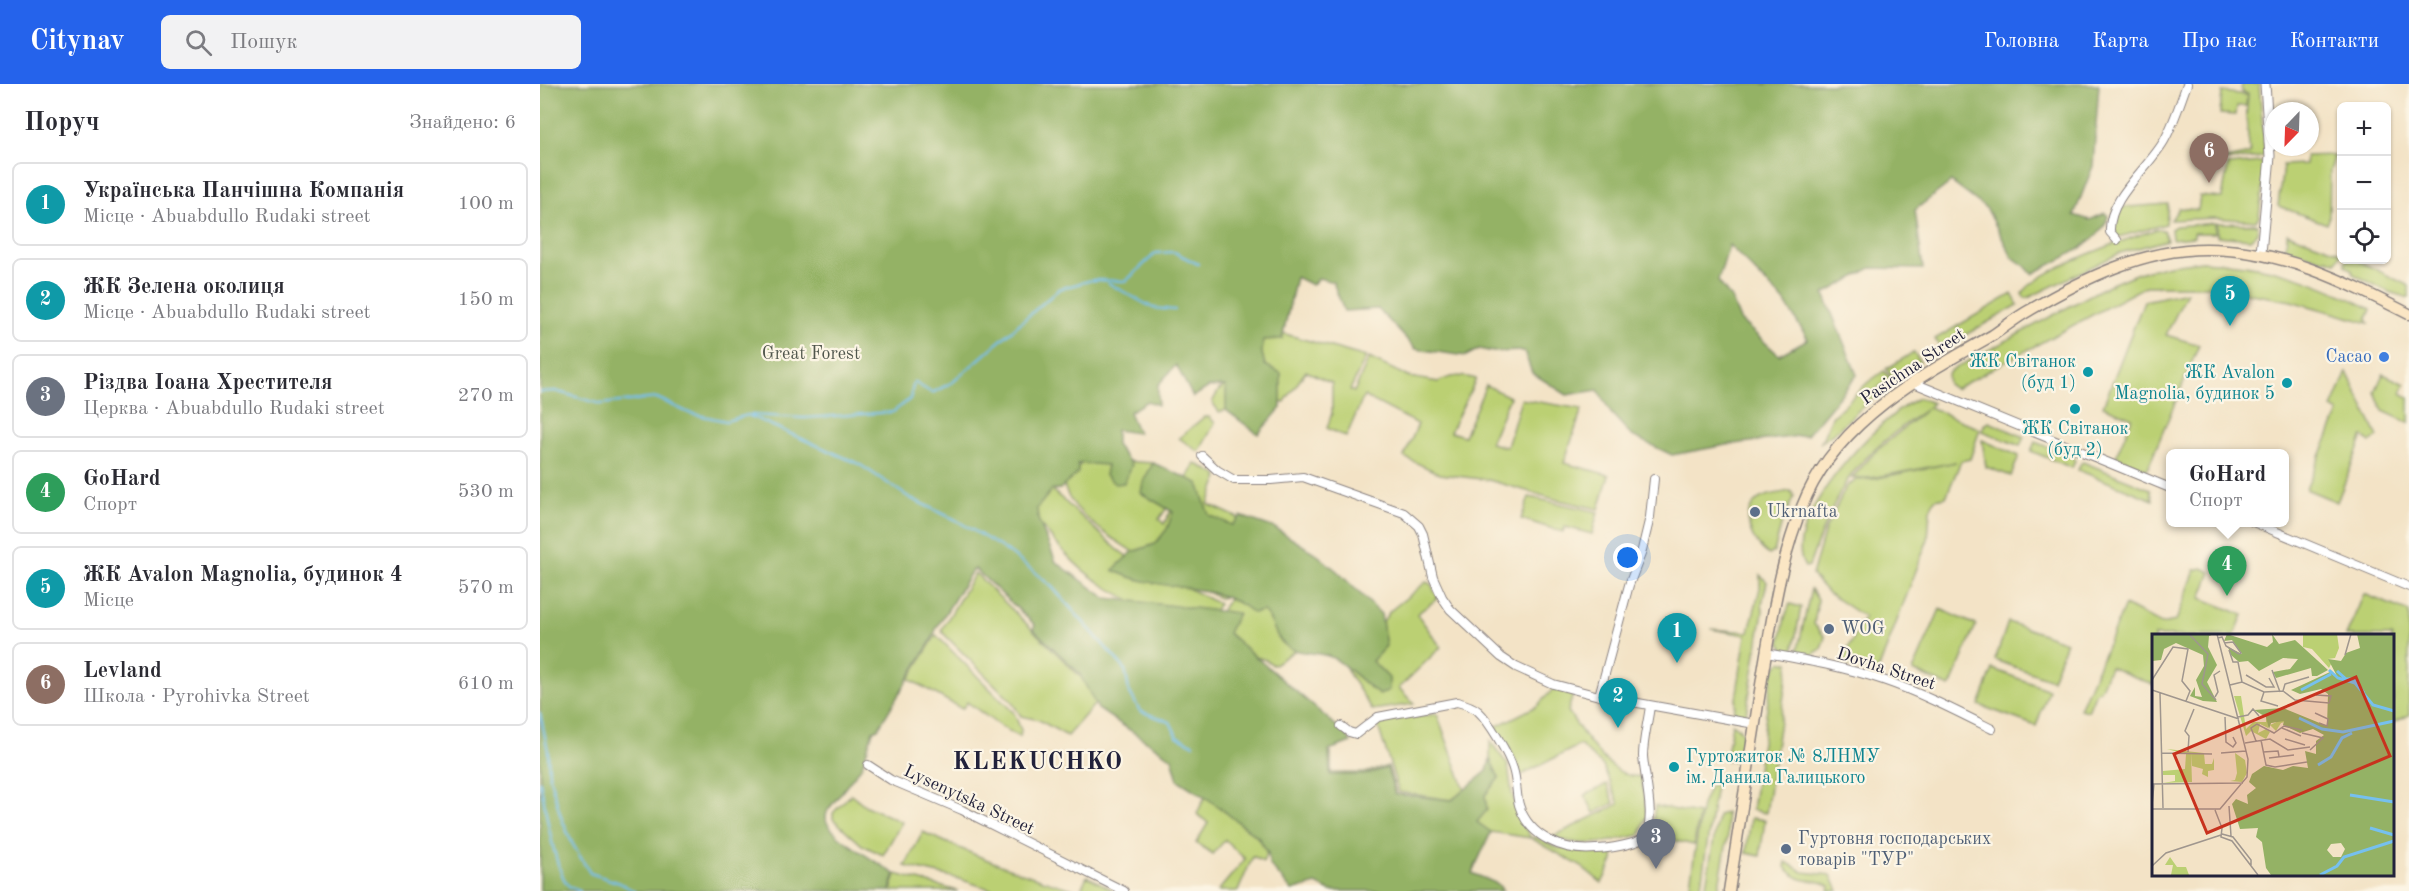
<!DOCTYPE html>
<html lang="uk">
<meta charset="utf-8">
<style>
:root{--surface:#fff;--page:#f2f2f3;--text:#2b2b33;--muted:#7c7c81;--line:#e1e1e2;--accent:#2563eb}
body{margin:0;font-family:"Old Standard TT",serif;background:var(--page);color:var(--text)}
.controls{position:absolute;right:18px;top:18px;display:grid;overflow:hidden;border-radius:9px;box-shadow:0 2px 4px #0004}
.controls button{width:54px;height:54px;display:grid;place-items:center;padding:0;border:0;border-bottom:2px solid var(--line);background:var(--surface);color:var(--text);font:30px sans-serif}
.compass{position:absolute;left:1725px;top:18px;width:54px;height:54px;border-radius:50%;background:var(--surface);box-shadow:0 2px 4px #0004;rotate:203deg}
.you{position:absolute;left:1088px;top:474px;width:21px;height:21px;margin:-15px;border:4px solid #fff;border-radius:50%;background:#1a73e8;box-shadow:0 0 0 9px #1a73e833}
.badge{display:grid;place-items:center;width:39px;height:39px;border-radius:50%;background:var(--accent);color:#fff;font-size:20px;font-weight:700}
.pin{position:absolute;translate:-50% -50px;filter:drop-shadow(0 2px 3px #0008)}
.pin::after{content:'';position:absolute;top:32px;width:21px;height:18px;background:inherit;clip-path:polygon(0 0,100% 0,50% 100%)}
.popup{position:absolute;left:1626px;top:365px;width:123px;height:78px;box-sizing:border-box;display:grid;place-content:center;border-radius:9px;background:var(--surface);filter:drop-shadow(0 2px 4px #0005);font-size:20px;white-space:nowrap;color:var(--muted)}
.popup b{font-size:22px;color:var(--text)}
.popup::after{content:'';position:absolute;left:50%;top:100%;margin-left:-12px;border:12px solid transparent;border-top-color:var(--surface)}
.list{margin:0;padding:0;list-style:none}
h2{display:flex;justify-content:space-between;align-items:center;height:78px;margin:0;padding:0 24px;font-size:26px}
h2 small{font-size:20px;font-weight:400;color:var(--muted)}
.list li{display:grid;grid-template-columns:39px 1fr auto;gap:18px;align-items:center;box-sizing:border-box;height:84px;margin:0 12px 12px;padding:0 12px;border:2px solid var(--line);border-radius:9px}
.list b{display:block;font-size:22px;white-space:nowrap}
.list p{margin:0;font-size:20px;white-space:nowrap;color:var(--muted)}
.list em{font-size:20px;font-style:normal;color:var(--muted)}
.icon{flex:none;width:33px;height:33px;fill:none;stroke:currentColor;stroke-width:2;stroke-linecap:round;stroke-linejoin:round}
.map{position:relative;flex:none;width:1869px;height:807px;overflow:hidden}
header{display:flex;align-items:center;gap:36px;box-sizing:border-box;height:84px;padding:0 30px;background:var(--accent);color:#fff}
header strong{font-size:28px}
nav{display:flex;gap:33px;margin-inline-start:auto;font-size:21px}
.search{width:420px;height:54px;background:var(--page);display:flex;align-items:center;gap:15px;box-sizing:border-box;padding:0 21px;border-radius:9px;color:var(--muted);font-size:22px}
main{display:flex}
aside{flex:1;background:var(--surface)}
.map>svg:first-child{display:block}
.green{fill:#bbd073;stroke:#6e7957;stroke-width:1.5}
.forest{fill:#94b265;stroke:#5b6a50;stroke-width:1.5;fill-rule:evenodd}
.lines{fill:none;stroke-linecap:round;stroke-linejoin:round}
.stream{stroke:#76c0ef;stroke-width:2}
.minor-casing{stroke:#8a8280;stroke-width:10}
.tertiary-casing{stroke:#8a8280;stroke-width:11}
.secondary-casing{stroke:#8a8280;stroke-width:13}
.minor{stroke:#fff;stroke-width:8}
.tertiary{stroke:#fff;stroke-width:9}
.secondary{stroke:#fbe6c4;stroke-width:10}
.shop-dot{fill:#3f7fe0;stroke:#fcf5e5;stroke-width:2}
.culture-dot{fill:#0f9aa8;stroke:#fcf5e5;stroke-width:2}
.service-dot{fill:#5c6f8a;stroke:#fcf5e5;stroke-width:2}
.labels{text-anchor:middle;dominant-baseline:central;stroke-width:4.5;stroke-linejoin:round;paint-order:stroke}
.park-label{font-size:18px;fill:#50564c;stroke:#fcf5e5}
.shop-label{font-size:18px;fill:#366cbe;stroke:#fcf5e5;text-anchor:end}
.culture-label{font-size:18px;fill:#0d838f;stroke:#fcf5e5;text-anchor:end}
.street-label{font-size:18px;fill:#22223b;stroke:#fcf5e5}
.service-label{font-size:18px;fill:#4e5e75;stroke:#fcf5e5;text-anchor:start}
.district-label{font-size:24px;font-weight:bold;letter-spacing:1.5px;fill:#22223b;stroke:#fcf5e5}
.inset-river{fill:none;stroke:#76c0ef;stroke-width:3}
.inset-road{fill:none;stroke:#9f968e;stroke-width:1.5}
.view{fill:#c8321e;fill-opacity:0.15;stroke:#c8321e;stroke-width:3}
.inset-edge{fill:none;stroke:#22223b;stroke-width:3}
</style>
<header>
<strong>Citynav</strong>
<div class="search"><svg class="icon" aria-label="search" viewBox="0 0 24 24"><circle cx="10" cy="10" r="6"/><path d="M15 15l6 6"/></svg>Пошук</div>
<nav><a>Головна</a><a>Карта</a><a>Про нас</a><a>Контакти</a></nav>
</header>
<main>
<aside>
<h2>Поруч<small>Знайдено: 6</small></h2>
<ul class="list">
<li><span class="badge" style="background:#0f9aa8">1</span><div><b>Українська Панчішна Компанія</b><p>Місце · Abuabdullo Rudaki street</p></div><em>100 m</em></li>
<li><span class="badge" style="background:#0f9aa8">2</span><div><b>ЖК Зелена околиця</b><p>Місце · Abuabdullo Rudaki street</p></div><em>150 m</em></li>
<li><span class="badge" style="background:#6b7280">3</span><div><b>Різдва Іоана Хрестителя</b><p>Церква · Abuabdullo Rudaki street</p></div><em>270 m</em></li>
<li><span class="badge" style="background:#2e9e5b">4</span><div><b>GoHard</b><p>Спорт</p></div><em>530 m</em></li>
<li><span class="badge" style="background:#0f9aa8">5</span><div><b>ЖК Avalon Magnolia, будинок 4</b><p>Місце</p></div><em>570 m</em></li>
<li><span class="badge" style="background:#8d6e63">6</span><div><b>Levland</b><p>Школа · Pyrohivka Street</p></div><em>610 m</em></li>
</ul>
</aside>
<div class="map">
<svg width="1869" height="807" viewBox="0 0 1869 807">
<rect width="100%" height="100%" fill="#fcf5e5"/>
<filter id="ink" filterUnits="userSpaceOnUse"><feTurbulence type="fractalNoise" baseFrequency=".0167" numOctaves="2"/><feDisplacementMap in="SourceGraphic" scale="12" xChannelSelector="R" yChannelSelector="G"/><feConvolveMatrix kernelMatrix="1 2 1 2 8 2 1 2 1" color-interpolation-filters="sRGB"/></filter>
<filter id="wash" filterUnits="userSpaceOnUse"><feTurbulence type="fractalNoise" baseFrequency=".008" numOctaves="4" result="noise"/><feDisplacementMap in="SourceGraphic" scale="24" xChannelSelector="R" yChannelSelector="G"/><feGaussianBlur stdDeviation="1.35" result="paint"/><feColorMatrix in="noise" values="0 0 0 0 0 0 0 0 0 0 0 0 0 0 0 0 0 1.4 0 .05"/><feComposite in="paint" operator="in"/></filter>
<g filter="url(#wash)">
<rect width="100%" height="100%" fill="#f3e3c6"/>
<!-- green -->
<path class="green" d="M1702 0H1719L1725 70 1722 73 1683 77 1682 76 1710 70 1706 33 1708 10 1701 8Z
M1682 8 1707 11 1706 22H1697L1696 31 1680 30Z
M1795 71 1790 87 1789 135 1787 140 1738 122 1743 81 1765 80 1766 72Z
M1721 78 1725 81 1719 133 1716 137 1676 134 1631 136 1639 124 1658 126 1660 112 1682 114 1688 81Z
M1628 120 1626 140 1579 153 1574 151 1572 135 1575 124Z
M1675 139V149H1654V153L1632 155 1631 145 1636 142Z
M1677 139 1714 140 1718 141 1717 149 1710 155 1677 152Z
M1617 145 1623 146 1627 156 1580 169 1488 214 1484 213 1482 210C1497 185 1587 155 1617 145Z
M1747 149 1800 168 1801 169 1796 178 1787 175 1783 176 1746 164Z
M1806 176H1817L1869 202V214L1849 208 1813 190 1812 186 1805 181Z
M1662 177C1729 180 1772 195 1831 225L1827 235 1829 239 1751 217 1667 202H1606L1415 305 1408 300 1407 293 1410 287 1567 202 1598 189 1629 181Z
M1647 208 1626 251 1659 261 1607 386 1576 372 1592 334 1563 322 1604 217Z
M1472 210 1478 221 1401 265 1395 255Z
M710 240 826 273 810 306 814 308 829 274 869 293 898 298C911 291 921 291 936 295L910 348 924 352 946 301 970 313 950 359 967 363 981 315 1042 325 1024 379 1069 391 1059 425 1014 415 949 396 900 390 864 373 878 340 824 312 806 353 787 344 792 329V299L766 287 744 319 725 316 679 328 672 318 679 306 692 298Z
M1374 268 1380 278 1358 293H1352L1346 285Z
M1344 287 1350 294 1337 305 1339 308 1294 349 1281 358 1292 333 1327 299Z
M1807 288 1838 353 1830 358 1823 352 1797 418 1766 405 1799 328 1792 324Z
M1843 290 1865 300 1861 309 1869 314V339L1843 327 1835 308Z
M1379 314 1393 319 1389 323 1440 345 1430 375 1421 377 1406 413 1395 415 1390 426 1388 455 1337 589 1301 579 1324 533 1288 509 1272 491 1285 446 1306 403 1315 396 1333 395 1416 378 1331 394H1312L1335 368 1388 324C1361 342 1322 373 1305 400 1290 426 1279 453 1269 482L1265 483C1237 440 1341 330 1379 314Z
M664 333H669L675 339 659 368 639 354Z
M1449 338 1484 353 1480 362 1442 347 1445 340Z
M1442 356 1479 372 1471 392 1446 383Z
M1495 358 1533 373 1535 377 1532 384 1491 367Z
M548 375 614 379 632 417 619 435 624 440 655 379 679 392 668 420 703 436 695 501 686 513 679 514C646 498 517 436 524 393Z
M1543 378 1610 405 1613 416 1538 386 1541 379Z
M509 403 577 465 591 475 679 520 658 549C625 531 587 518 556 496 530 479 509 450 489 427Z
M1251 407 1254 412 1242 438 1234 468 1229 471C1213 459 1197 431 1219 415 1227 410 1241 409 1251 407Z
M989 413 1058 428 1052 450 1025 443 1023 448 981 435Z
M1662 484 1671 488 1661 514 1703 531 1694 552H1614V601L1570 583 1560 606 1556 608 1548 627 1540 625 1585 521 1621 540 1636 537 1655 486Z
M435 489 561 613 527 652 499 636 481 632 471 617 403 549 402 545Z
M1220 491 1227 498 1222 520 1223 527 1206 630 1202 634H1193L1206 551 1171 545 1209 548 1220 504Z
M701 497 774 554 733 581 726 576 713 572 670 543Z
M886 498 891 500 898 514 877 530 901 563 859 604 874 620 832 626 806 585 837 546 850 527Z
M1271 505 1278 516 1274 540 1285 553 1281 565 1272 571 1257 569Z
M1824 510 1869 528V631L1853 639 1852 552H1806Z
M1250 520 1261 523 1253 568 1245 566 1240 559 1245 533Z
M1400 525 1436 541 1410 603 1373 587Z
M1468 538 1526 558 1512 596 1455 576Z
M396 551 474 629 481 646 480 653 460 642 427 618 422 625 369 595Z
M1243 578H1249L1226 729 1212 726 1232 590 1238 580Z
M1453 585 1509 606 1496 642 1439 621Z
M1016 602 1034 607 1028 627C1041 648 1073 698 1101 692L1107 732 1100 751C1066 758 1047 765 1012 753L1079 720 1063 682 1040 661 979 692C978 675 964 658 955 643L997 622Z
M897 630 925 706 911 716 859 708 838 642 844 637Z
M1192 640C1209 646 1203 665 1196 677L1186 676Z
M950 657 968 681 972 710 980 733 991 754 996 753 1018 764 1074 765 1073 777 1062 799 1042 783 991 754 951 748 925 804 755 677 791 669V689H824L848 682 856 708 814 709 901 725 945 711 959 694 950 675Z
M1067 700 1074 719 1054 729 1045 711Z
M1171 700 1176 701 1160 807H1149L1162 721Z
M311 710 326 722 362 738 343 771 322 761 293 735V729Z
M665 712 717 753 727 769 723 778 713 772 698 807H678L705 775 685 756 673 770 656 759 668 739 657 730Z
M1115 722 1159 730 1154 761 1124 754H1111Z
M1186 729 1188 751 1178 807H1165L1178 731Z
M1211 734 1225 736 1220 772 1206 769Z
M383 748C434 771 486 793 540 807L547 792 575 807H456L416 794 365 782Z
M1246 778 1263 788 1291 791 1298 807H1289L1290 802C1271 791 1264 804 1245 783Z
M356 790 418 807H351Z"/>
<!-- forest -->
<path class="forest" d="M0 0H1559L1553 82 1534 131 1550 136 1565 129 1568 132C1563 159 1514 178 1492 190L1485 182 1472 173 1447 125 1411 98 1375 126 1383 185 1331 184 1284 210 1317 291 1267 351 1186 361 1132 371 1092 352 1071 329 1058 306 1027 311 992 289 984 267 953 268 939 265 926 272 876 265 838 225 804 227 793 198 779 194 772 201 756 193 742 255 723 256 722 269 725 281 741 289V324L718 350 686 326V302L669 303 653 313 636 281 618 301V321L607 317 589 328 598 349 576 346V361L592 381 584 399 575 400 565 391 567 381 538 379V389L520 405 512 406 497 424 498 435 516 478 566 514 698 529 688 549 807 651 811 658 789 666 790 691H824L847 684 855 710 912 716 947 687 950 675 959 694 945 711 947 726 937 738 951 748 932 789 958 800 963 807H790L776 800 752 807 729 780 728 769 718 753 668 715 638 696 632 674 558 625 539 589 493 545 495 541 435 485 431 488 397 543 391 557 338 645 333 647 322 682 288 726C286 730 285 736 288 740 296 755 340 780 355 790L350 807H0ZM1189 161 1244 217 1268 255 1239 271 1200 236 1191 214 1178 197Z
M613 379 658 399 669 431 692 441 701 432 735 444 775 469 797 487 841 530 846 562 832 577 849 594V606L840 611C824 601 804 578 791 573 777 567 759 571 746 562 733 553 734 535 723 527L713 529C673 495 619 510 573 486L592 468 615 460 627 445 633 428 601 409 603 398Z"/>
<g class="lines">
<!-- stream -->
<path class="stream" d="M568 199 613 224 635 226
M0 308 15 307 61 320 117 314 149 329 186 337 208 331 319 380 370 414 416 436 464 465 492 486 512 503 585 585 589 607 600 627 630 638 637 652 653 660
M211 331 264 334 353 328 370 315 374 298 392 309 413 298 519 205 552 196 586 197 616 169 634 168 658 180
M0 629 8 667 9 691 21 733 32 759 50 789 80 799 94 807
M0 698C6 724 13 780 27 800 30 804 35 805 40 807"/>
</g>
</g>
<g filter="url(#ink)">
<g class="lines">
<!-- minor casing -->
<g class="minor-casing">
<path id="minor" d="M1577 156 1570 148C1568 114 1608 85 1624 57 1634 39 1640 19 1647 0
M1374 299 1630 404
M662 372 677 386 694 396H731L763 393 864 429 879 442 883 450 893 493 902 513 910 525 961 573 976 583 1013 600 1059 612 1215 640
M1713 438 1869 503
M1226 569C1265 576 1305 583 1343 596 1381 609 1416 627 1452 645
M1059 612 1089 501 1101 470 1110 433 1114 395
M801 642 809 648 816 650 838 633 917 618C925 620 932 622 938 627 949 637 969 671 973 685 977 697 976 710 979 721 989 754 1025 768 1056 765 1066 765 1099 760 1104 753 1117 737 1104 692 1103 672 1103 656 1108 638 1110 622
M328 681 351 696 422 726 584 807"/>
</g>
<!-- tertiary casing -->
<g class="tertiary-casing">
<path id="tertiary" d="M1721 169 1730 72 1725 0"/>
</g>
<!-- secondary casing -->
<g class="secondary-casing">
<path id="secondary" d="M1189 807C1201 734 1211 661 1223 588 1233 528 1242 467 1267 411 1303 334 1382 291 1453 251 1465 243 1477 233 1490 226 1543 195 1603 165 1666 165 1741 165 1804 197 1869 230"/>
</g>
<!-- minor -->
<use href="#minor" class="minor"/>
<!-- tertiary -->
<use href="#tertiary" class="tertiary"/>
<!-- secondary -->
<use href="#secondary" class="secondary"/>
</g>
</g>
<!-- markers -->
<circle class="shop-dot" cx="1844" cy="273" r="6"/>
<g class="culture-dot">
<circle cx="1548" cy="288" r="6"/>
<circle cx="1747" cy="299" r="6"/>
<circle cx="1535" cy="325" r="6"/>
<circle cx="1134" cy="683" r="6"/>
</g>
<g class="service-dot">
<circle cx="1215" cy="428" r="6"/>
<circle cx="1289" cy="545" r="6"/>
<circle cx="1246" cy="765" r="6"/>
</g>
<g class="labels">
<!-- park labels -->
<g class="park-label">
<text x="271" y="270">Great Forest</text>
</g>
<!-- shop labels -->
<g class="shop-label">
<text x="1832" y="273">Cacao</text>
</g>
<!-- culture labels -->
<g class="culture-label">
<text x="1536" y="278">ЖК Світанок<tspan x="1536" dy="21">(буд 1)</tspan></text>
<text x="1735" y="289">ЖК Avalon<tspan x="1735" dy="21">Magnolia, будинок 5</tspan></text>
<text x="1535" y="345" text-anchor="middle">ЖК Світанок<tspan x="1535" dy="21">(буд 2)</tspan></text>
<text x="1146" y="673" text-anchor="start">Гуртожиток № 8ЛНМУ<tspan x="1146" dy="21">ім. Данила Галицького</tspan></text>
</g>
<!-- street labels -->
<g class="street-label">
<text transform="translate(1373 283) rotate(-34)">Pasichna Street</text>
<text transform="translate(1346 585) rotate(18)">Dovha Street</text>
<text transform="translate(429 716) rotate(25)">Lysenytska Street</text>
</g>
<!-- service labels -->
<g class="service-label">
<text x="1227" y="428">Ukrnafta</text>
<text x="1301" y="545">WOG</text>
<text x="1258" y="755">Гуртовня господарських<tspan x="1258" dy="21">товарів "ТУР"</tspan></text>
</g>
<!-- district labels -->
<g class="district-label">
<text x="498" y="679">KLEKUCHKO</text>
</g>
</g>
<!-- overview -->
<g transform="translate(1612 550)">
<rect width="242" height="242" fill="#f3e3c6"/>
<path d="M151 0H185L187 14 183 24 176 25 180 28 177 34 160 15 151 13ZM82 62H89L94 95 101 88H114V81L136 87 129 89 124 97 118 91 129 86 119 89 116 94 108 90 106 99 114 95 118 98 114 105 99 97 94 102ZM15 115 52 119 53 130H60L62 124V136L56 137V143L50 140 51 135 40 132 39 119 40 148 11 149 23 147V141H11V137L33 135 34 120ZM83 119 93 126 95 139 90 148 78 147 83 146 85 139ZM18 223 25 233H34L37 241H19L21 231H13Z" fill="#bbd073"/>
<path d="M0 0H62L57 2 56 13 65 31 55 48 65 68 51 67 38 62 43 53V62L50 63 44 46 52 32 51 21 24 9 12 15 9 26 0 27ZM75 0 115 13 121 8 120 0 127 10 143 6 176 36 165 42H160L159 34 124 44 121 38 138 35 146 25 131 24 107 37 96 27 87 28 79 21 76 13 90 20 80 6 72 7ZM205 0H241V241H119L114 234 110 208 104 203 106 194 88 195 80 170 84 165 96 170 95 161 104 154 97 148 100 140 112 132 131 136 141 132 156 134 153 117 164 120V107L172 101 161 95 148 99 131 91 132 87 119 89 117 95 114 83 102 76 131 74 175 92 176 60 169 55 148 60 139 56 178 38 185 42 176 25 189 27 194 19 208 14ZM189 209 193 215 189 223H181L175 216 179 210Z" fill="#94b265" fill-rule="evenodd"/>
<path class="inset-river" d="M177 36 186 44 203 49 221 71 242 77M185 37 194 45H202L212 59M149 56 179 40M147 84 170 95 191 98 242 87M166 131 179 123 190 104 200 99M198 161 242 168M218 194 242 201M168 241 185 232 192 223 242 207"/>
<path class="inset-road" d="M37 0 56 20 50 50 64 66M66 4 70 3 74 12 87 20M72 9 81 8 89 19 87 20M77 16 81 28H86L90 48M193 21 199 0M120 36 128 58M94 41 114 53H122L117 44M0 46 21 13 36 15 30 47 38 57 34 67M78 51 90 48 112 58 131 57M0 56 87 85M131 57 143 66 177 69 179 62 164 61M131 57 133 50 157 43M112 58 109 67 126 72M8 59 11 174M63 63 66 58 62 41 68 37M163 79 176 85 175 92 167 89M73 83 74 108 81 113 84 109 81 103M86 83 96 81 101 75 107 82M130 94 149 102M150 99 171 104 158 116M133 105 153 111M109 106 114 131 123 133 155 128M104 107 99 94 105 90 122 99 132 92 150 96M93 109 118 105 136 116 158 113M36 118 37 102 33 97 42 75M111 118 126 117 127 122M10 119 60 120M69 119 94 117M117 124 142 121M0 150 91 149M0 171 2 150M77 172 79 202M0 175H68L95 143 96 125 65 0M63 176 70 194 69 203 80 207 106 241M70 200 81 203 99 226V231M0 232 14 219 69 201"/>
<path class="view" d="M204 43 238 122 55 199 22 120Z"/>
<rect width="242" height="242" class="inset-edge"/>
</g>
</svg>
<div class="controls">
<button>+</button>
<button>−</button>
<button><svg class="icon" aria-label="locate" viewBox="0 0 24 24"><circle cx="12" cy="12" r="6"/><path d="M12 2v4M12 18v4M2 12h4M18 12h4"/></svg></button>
</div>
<svg class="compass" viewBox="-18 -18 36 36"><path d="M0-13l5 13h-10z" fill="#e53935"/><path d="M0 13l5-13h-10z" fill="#7c7c81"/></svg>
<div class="you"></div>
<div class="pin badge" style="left:1137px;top:579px;background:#0f9aa8">1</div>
<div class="pin badge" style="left:1078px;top:644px;background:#0f9aa8">2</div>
<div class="pin badge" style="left:1116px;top:785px;background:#6b7280">3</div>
<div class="pin badge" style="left:1687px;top:512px;background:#2e9e5b">4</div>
<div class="popup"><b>GoHard</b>Спорт</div>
<div class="pin badge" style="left:1690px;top:242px;background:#0f9aa8">5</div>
<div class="pin badge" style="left:1669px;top:99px;background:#8d6e63">6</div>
</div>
</main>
